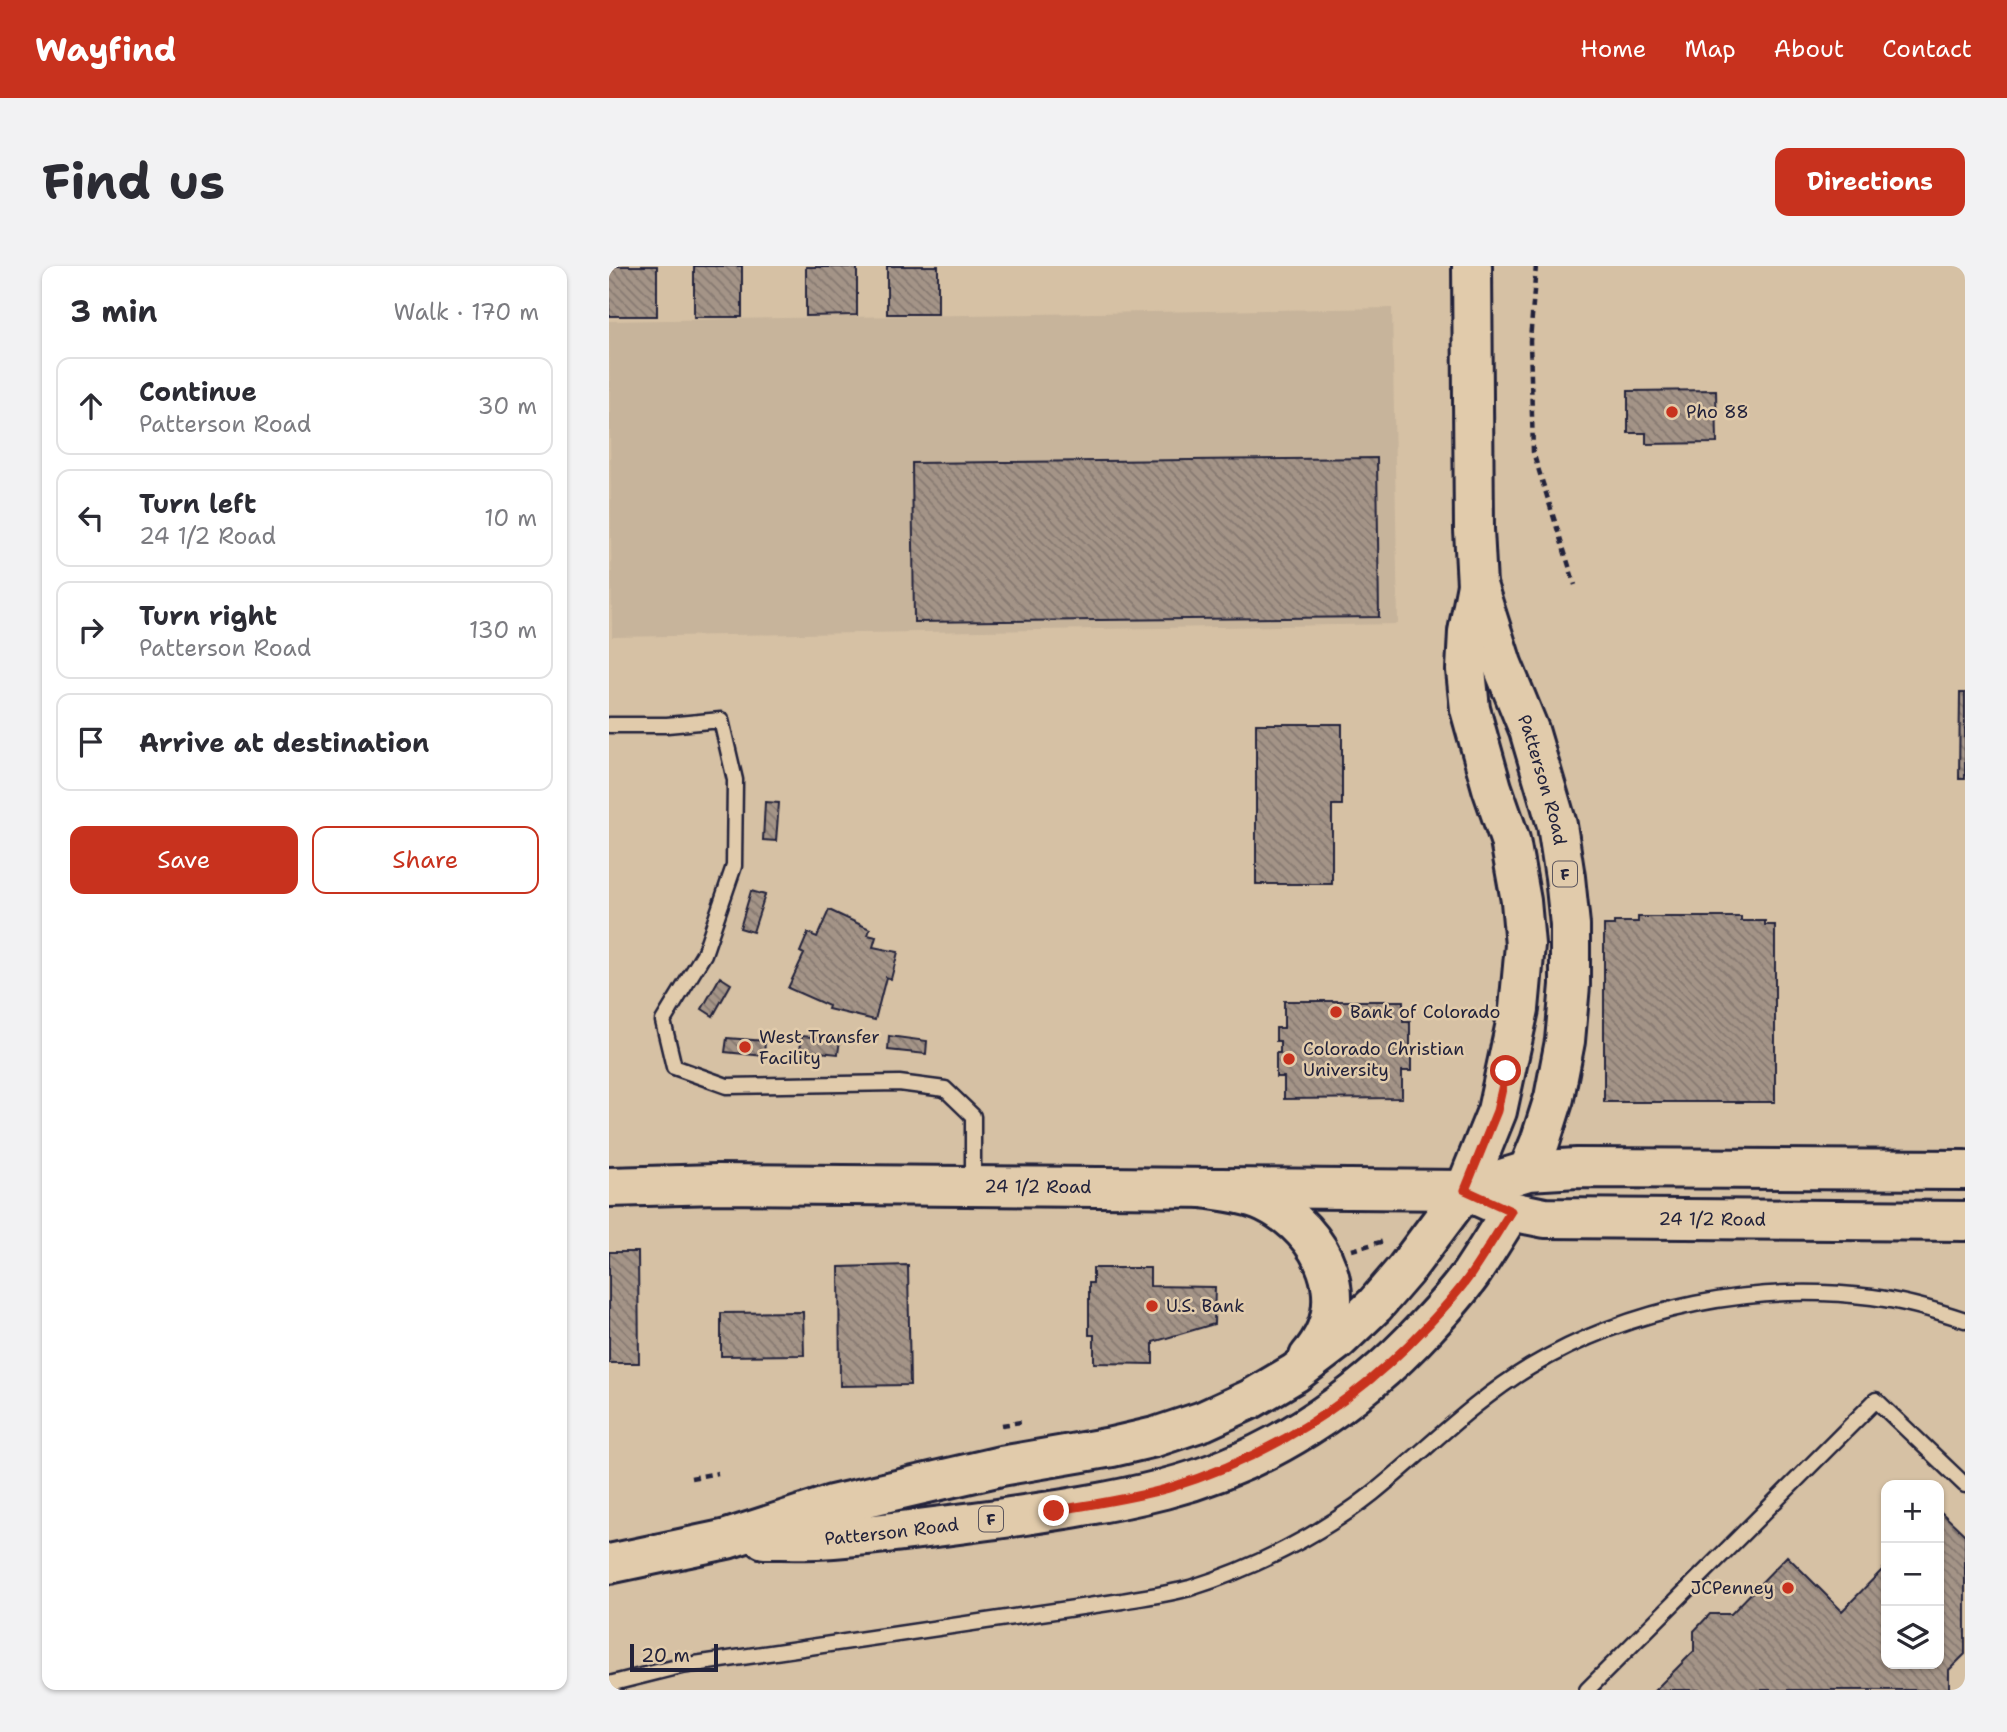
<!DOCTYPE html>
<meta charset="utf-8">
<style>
:root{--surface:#fff;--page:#f2f2f3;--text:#2b2b33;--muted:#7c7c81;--line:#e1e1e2;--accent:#c8321e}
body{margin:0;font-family:"Shantell Sans",sans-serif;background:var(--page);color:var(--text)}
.controls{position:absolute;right:21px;bottom:21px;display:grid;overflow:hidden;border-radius:14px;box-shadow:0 2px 5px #0004}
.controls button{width:63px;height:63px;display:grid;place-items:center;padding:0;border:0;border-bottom:2px solid var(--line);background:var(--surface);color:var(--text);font:35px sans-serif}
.scale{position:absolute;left:21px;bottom:18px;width:88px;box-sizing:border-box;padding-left:7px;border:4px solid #22223b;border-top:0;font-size:19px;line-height:24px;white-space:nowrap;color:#22223b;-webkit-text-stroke:5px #e1cbab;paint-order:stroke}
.stop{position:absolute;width:21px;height:21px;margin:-16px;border:5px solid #c8321e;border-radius:50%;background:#fff}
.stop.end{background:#c8321e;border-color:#fff;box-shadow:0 2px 7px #0008}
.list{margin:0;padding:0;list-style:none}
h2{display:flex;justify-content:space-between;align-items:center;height:91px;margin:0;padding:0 28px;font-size:30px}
h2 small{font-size:23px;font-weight:400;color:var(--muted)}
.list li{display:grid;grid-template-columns:46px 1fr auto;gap:21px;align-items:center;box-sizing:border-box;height:98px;margin:0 14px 14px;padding:0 14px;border:2px solid var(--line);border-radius:14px}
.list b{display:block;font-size:26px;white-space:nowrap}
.list p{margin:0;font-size:23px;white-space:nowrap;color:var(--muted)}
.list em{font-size:23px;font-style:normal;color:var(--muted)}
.actions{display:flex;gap:14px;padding:21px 28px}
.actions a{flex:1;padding:16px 0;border:2px solid var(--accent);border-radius:14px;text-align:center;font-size:24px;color:var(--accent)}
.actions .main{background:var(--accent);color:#fff}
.icon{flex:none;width:38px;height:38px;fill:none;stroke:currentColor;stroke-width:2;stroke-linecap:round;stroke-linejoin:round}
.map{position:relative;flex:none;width:1356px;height:1424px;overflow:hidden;border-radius:14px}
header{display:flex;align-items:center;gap:42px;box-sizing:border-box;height:98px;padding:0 35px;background:var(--accent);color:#fff}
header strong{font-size:33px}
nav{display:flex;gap:38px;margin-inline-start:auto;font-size:24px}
.intro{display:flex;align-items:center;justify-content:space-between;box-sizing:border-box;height:168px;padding:0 42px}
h1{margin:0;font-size:49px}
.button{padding:18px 32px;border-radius:14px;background:var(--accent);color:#fff;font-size:24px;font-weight:700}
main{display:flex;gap:42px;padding:0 42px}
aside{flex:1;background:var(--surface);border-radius:14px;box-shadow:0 2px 5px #0004}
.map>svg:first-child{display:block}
.built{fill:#c7b49b}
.building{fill:url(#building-back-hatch);stroke:#22223b;stroke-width:2}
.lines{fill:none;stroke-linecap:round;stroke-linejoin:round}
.lane-casing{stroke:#22223b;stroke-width:19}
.secondary-casing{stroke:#22223b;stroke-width:44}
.primary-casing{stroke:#22223b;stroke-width:44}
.path{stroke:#22223b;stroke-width:4.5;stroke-dasharray:7 5;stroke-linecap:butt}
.lane{stroke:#e1cbab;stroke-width:14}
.secondary{stroke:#e1cbab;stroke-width:38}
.primary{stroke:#e1cbab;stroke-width:38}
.route{stroke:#c8321e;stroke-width:9}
.poi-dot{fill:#c8321e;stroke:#e1cbab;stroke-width:2.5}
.labels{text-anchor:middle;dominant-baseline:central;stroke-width:5;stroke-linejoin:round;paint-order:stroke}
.shield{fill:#e1cbab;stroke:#5b555d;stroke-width:2}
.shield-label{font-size:16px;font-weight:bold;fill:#22223b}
.poi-label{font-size:18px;fill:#22223b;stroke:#e1cbab;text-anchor:start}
.street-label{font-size:18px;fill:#22223b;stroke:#e1cbab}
</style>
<header>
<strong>Wayfind</strong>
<nav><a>Home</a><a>Map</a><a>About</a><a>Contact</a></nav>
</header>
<div class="intro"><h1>Find us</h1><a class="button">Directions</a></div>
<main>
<aside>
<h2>3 min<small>Walk · 170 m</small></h2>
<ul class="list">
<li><svg class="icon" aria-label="ahead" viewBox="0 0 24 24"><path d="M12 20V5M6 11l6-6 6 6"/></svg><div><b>Continue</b><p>Patterson Road</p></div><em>30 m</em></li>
<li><svg class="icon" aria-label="left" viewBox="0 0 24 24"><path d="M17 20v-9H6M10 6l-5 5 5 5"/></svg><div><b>Turn left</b><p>24 1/2 Road</p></div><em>10 m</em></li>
<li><svg class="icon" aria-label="right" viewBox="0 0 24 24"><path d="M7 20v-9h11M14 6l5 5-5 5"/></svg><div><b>Turn right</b><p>Patterson Road</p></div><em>130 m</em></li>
<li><svg class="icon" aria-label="arrive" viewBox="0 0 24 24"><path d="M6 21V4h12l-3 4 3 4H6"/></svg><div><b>Arrive at destination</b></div></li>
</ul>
<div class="actions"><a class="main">Save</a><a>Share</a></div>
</aside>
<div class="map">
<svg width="1356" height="1424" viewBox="0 0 1356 1424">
<defs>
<pattern id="building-back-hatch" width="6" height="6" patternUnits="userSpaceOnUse" patternTransform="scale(1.75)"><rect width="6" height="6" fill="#a49487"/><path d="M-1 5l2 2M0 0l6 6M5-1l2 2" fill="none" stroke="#857870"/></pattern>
</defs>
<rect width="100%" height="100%" fill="#d6c1a4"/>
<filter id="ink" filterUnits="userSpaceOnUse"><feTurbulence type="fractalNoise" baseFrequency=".0143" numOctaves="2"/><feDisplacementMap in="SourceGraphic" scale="14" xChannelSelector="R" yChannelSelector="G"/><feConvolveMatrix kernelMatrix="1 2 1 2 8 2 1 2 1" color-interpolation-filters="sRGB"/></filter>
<g filter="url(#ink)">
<!-- built -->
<path class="built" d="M783 42 789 358 3 371 0 55Z"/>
<!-- building -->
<path class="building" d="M0 0H48V50H0Z
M85 0H133V51H85Z
M278 0H329V48H278Z
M197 1H248V49L197 50Z
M1107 124 1108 177 1037 178V167H1019V125Z
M768 192 770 351 305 356 303 197Z
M1351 427H1356V513H1350Z
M647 458H733V539H723V618H647Z
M156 536 170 537 167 575 154 574Z
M156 536 170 537 167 575 154 574Z
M142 625 156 629 144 666 131 662Z
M142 625 156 629 144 666 131 662Z
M220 644 261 663 259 669 267 671 264 681 289 686 282 713 277 711 266 754 219 743 220 740 179 722 195 688 191 686 199 667 208 671Z
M1029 651H1132V655H1156V659H1166V836H995V659H1005V656H1029Z
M111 711 122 718 104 750 93 743Z
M111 711 122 718 104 750 93 743Z
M675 735H794V756H801V781H798V789H802V805H793V832L675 833V811H667V787H671V775H667V762H675Z
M193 770 231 774 229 788 191 784Z
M193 770 231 774 229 788 191 784Z
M280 770 318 775 317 788 279 784Z
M280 770 318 775 317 788 279 784Z
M118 772 156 775 155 790 116 786Z
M118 772 156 775 155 790 116 786Z
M0 986H29L30 1097H0Z
M299 999 301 1119 231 1120 230 1001Z
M484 1002H541V1020L606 1021 605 1058 544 1076V1098L485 1097V1069H480V1017H484Z
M194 1046 195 1089 112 1090V1047Z
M1331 1245 1356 1269V1388L1340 1404V1424H1046L1085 1385V1365L1101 1348H1122L1178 1290 1233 1345 1277 1300V1398H1330V1246Z"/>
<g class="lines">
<!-- lane casing -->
<g class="lane-casing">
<path id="lane" d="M0 459H58L112 454 126 514 125 600 95 688 54 755 65 801 118 820 290 817 336 823 364 850V918
M0 1418 72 1400 513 1335C535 1331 559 1328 581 1322 645 1302 711 1269 764 1227 816 1185 863 1136 921 1101 1022 1041 1147 1016 1263 1031 1294 1035 1326 1044 1356 1054
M978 1424 1267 1134 1356 1219"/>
</g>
<!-- secondary casing -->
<g class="secondary-casing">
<g id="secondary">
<path id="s1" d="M0 921 108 918 856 924 919 905 968 902 1356 904"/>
<path id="s2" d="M871 931 902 945 936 952 1356 955"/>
</g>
</g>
<!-- primary casing -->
<g class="primary-casing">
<g id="primary">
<path id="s3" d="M863 0 865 264 868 319 893 398 920 464 948 559 956 611 961 659V719L956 775 945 832 931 876 919 905"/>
<path d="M593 922C613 925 637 927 656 936 715 965 748 1036 700 1091"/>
<path id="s4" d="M155 1273C178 1273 201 1274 224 1272 278 1268 333 1260 388 1253 444 1245 500 1237 555 1223 657 1197 747 1137 818 1060 833 1044 849 1026 862 1008 876 987 889 966 902 945"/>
<path d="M0 1298 118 1273 223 1239 392 1200 503 1181 546 1171 594 1155 642 1133 686 1107 728 1075 766 1039 797 1003 856 924 888 845 910 743 916 679 912 635 901 574 883 522 861 443 857 404 859 366 868 319"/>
</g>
</g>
<!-- path -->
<path class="path" d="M927 0 921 75 924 186 966 319
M743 984 775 975
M393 1159 412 1156
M82 1212 109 1207"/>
<!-- lane -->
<use href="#lane" class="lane"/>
<!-- secondary -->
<use href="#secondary" class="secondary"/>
<!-- primary -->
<use href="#primary" class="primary"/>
</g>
</g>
<g class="lines" filter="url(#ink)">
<!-- route -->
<path class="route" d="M445 1245C483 1238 522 1233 560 1222 661 1191 745 1138 818 1060 833 1044 849 1027 862 1008 876 987 889 966 902 945L856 924 888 845 897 805"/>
</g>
<!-- markers -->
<g class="poi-dot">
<circle cx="1063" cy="146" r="7"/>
<circle cx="727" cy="746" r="7"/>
<circle cx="136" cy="781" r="7"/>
<circle cx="680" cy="793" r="7"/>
<circle cx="543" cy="1040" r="7"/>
<circle cx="1179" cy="1322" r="7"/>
</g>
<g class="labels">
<!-- shield labels -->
<g class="shield">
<rect x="944" y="595.5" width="24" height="25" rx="5"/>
<rect x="370" y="1240.5" width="24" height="25" rx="5"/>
</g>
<g class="shield-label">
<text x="956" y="608">F</text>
<text x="382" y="1253">F</text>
</g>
<!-- poi labels -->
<g class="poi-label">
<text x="1077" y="146">Pho 88</text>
<text x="741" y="746">Bank of Colorado</text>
<text x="150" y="771">West Transfer<tspan x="150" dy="21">Facility</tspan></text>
<text x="694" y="783">Colorado Christian<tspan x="694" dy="21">University</tspan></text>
<text x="557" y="1040">U.S. Bank</text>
<text x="1165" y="1322" text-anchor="end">JCPenney</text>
</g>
<!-- street labels -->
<g class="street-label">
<text stroke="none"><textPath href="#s3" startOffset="525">Patterson Road</textPath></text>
<text stroke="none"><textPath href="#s1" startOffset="429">24 1/2 Road</textPath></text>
<text stroke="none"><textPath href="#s2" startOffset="236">24 1/2 Road</textPath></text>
<text stroke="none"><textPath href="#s4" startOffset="128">Patterson Road</textPath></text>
</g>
</g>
</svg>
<div class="controls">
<button>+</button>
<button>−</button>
<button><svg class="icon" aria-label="layers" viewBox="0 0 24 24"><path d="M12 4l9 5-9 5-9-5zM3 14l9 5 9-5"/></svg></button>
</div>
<div class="scale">20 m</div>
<div class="stop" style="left:897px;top:805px"></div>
<div class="stop end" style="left:445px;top:1245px"></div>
</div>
</main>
